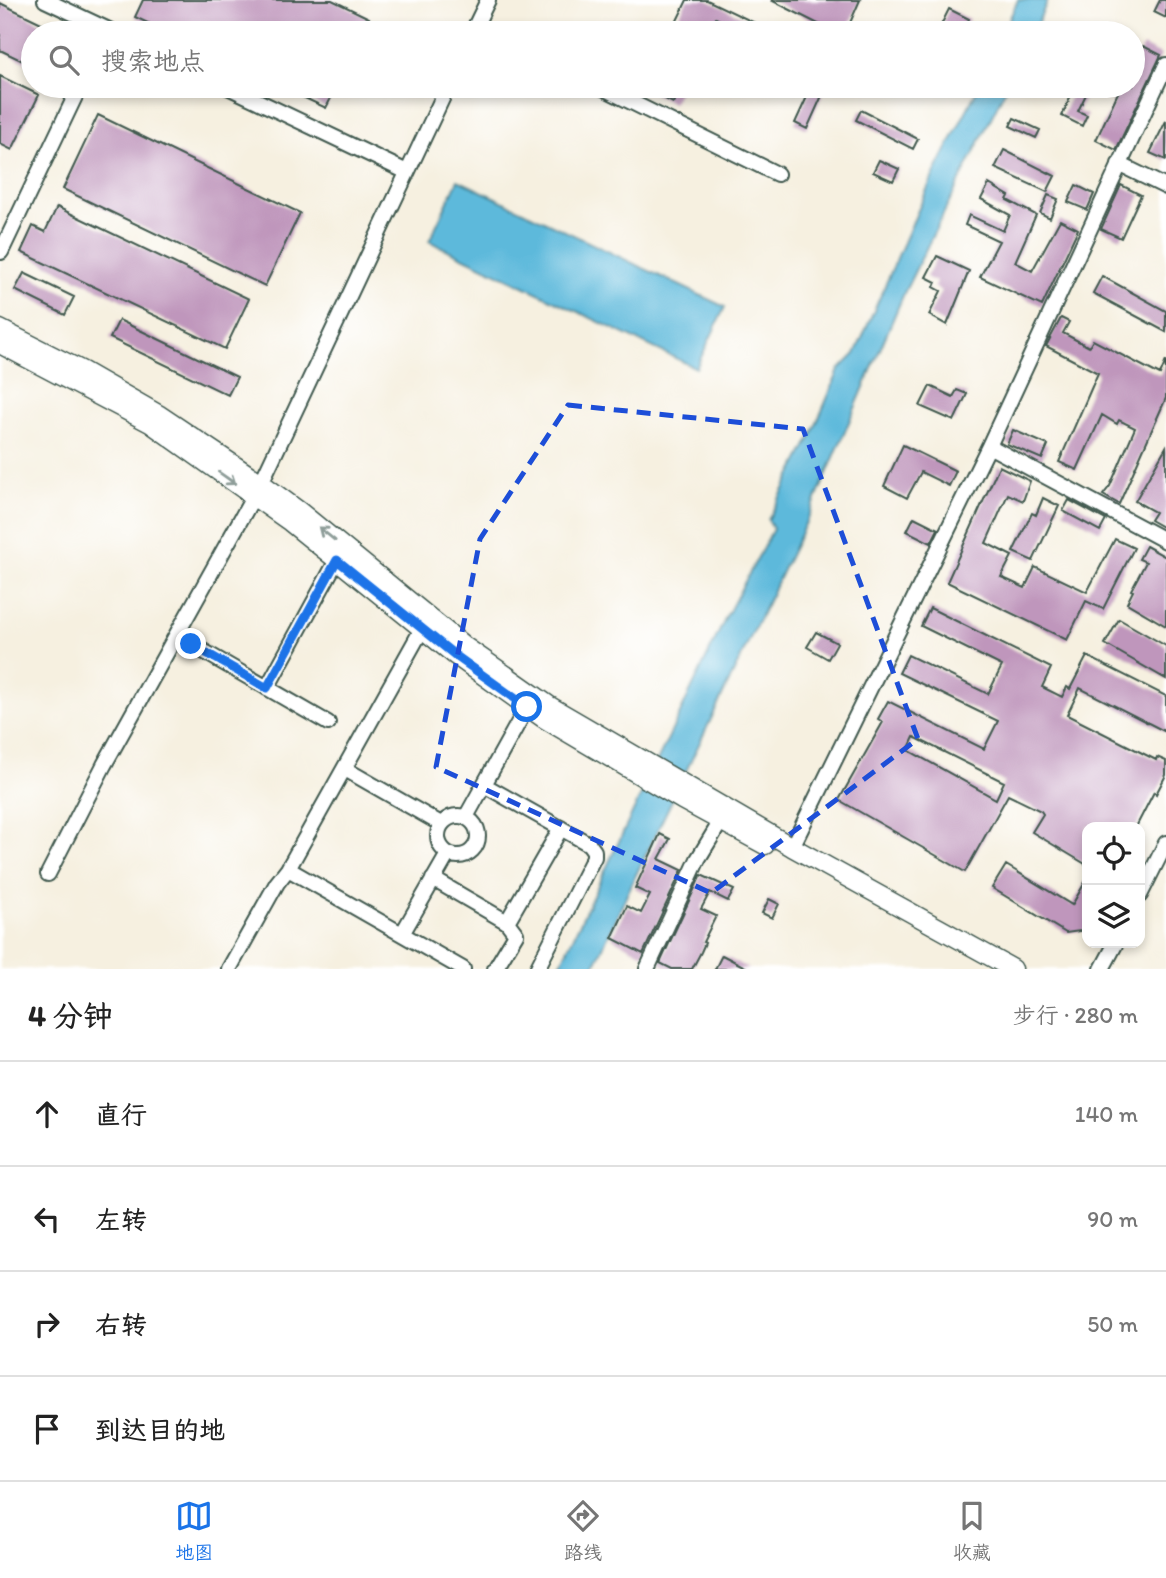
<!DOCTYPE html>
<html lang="zh">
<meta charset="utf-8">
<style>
:root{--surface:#fff;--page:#f2f2f2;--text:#222;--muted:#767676;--line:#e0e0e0;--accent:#1a73e8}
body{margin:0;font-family:Itim,"LXGW WenKai TC",sans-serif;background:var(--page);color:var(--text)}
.controls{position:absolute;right:21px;bottom:21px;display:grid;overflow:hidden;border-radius:14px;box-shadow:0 4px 10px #0003}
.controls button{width:63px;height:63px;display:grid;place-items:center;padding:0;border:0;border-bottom:2px solid var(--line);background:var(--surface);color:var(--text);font:35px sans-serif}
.stop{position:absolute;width:21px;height:21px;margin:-16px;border:5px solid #1a73e8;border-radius:50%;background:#fff}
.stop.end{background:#1a73e8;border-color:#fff;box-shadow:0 2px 7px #0008}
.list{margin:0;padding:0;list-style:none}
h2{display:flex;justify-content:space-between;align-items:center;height:91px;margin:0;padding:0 28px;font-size:30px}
h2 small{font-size:23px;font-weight:400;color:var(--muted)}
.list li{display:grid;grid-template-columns:46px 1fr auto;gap:21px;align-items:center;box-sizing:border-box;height:105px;padding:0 28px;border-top:2px solid var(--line)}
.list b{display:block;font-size:26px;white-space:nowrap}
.list em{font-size:23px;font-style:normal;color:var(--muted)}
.icon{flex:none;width:38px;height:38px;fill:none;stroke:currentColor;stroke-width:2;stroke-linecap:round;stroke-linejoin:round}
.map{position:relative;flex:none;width:1166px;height:969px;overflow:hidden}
.search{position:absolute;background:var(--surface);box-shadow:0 4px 10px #0003;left:21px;right:21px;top:21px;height:77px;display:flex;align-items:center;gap:18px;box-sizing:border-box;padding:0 24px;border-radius:38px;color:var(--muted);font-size:26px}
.sheet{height:511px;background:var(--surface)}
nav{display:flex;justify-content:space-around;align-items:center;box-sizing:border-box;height:98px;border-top:2px solid var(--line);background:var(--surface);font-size:19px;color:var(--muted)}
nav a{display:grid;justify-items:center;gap:4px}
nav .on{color:var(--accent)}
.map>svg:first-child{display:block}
.water{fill:#5db9db;stroke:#3e7b88;stroke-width:2}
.building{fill:#bf96bc;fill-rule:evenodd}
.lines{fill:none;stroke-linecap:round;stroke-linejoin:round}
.minor-casing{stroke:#3f584e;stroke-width:18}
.major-casing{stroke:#3f584e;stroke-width:21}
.minor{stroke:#fff;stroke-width:14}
.major{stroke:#fff;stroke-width:18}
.oneway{stroke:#8f9e9a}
.route{stroke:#1a73e8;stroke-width:9}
.marked{fill:none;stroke:#1d4ed8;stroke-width:5;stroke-dasharray:14 9;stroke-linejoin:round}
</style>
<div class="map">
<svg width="1166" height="969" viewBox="0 0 1166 969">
<rect width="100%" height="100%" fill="#fff"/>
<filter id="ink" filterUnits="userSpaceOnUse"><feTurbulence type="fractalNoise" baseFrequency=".0143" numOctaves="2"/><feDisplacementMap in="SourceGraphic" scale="14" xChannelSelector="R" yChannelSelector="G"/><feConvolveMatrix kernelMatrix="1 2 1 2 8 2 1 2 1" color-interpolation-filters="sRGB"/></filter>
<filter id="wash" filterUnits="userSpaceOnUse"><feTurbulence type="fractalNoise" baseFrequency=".00686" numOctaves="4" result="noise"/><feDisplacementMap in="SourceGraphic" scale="28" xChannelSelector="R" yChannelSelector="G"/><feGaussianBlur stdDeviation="1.57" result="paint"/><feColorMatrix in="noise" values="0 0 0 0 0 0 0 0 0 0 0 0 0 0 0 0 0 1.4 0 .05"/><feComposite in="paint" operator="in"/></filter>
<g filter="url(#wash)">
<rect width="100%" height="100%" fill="#f6f0e0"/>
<!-- water -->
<path class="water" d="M1018 0H1048L1033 33H1003Z
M979 86H1007L905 291 808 518 634 879 593 969H558L726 617 773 529 768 520 811 437 839 370 855 354 933 176Z
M458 180 725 307 696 368 429 241Z"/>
<g id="blocks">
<!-- building -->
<path class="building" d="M143 0H332L369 18 361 33H169L135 17Z
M687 0H707L776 33H745L716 18 708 33H671Z
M771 0H860L849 25 864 33H836Z
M1160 0H1166V18L1154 12Z
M0 3 62 33H33V66L0 50Z
M949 9 969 19 966 25 982 33H956L941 25Z
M1143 46 1161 55 1116 150 1096 140 1121 86H1133V67Z
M0 76 39 95 12 150 0 144Z
M279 86H337L326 108Z
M639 86H682L673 103Z
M812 86 825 89 807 129 795 123Z
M1075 86H1090L1078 111 1087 115 1082 126 1062 116Z
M861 110 918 139 913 149 856 120Z
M98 115 300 213 265 286 63 189Z
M1014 118 1040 130 1036 138 1010 126Z
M1166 121V160L1150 153Z
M1004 150 1055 176 1047 192 995 168Z
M879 160 899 169 893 181 873 172Z
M989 184 1009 196 1007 200 1036 215 1015 262 1032 271 1060 220 1078 229 1042 306 980 277 999 241 965 225 969 215 1003 231 1010 215 981 199Z
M1076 185 1094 194 1087 210 1068 202Z
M1121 185 1141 195 1121 238 1101 229Z
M1048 195 1058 199 1050 218 1040 213Z
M57 207 249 299 225 349 21 252 33 226 45 232Z
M937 256 969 271 947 325 929 315 941 291 934 287 936 282 926 277Z
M24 273 74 297 65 315 15 290Z
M1102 276 1166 311V332L1093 293Z
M1061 318 1069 322 1063 333 1089 347 1093 340 1160 375 1166 361V398L1119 504 1103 495 1110 486 1135 428 1119 420 1117 424 1102 415 1077 470 1059 462 1098 373 1046 346Z
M119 320 237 377 228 395 110 338Z
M930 386 953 397 957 390 967 394 954 421 920 406Z
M1013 430 1048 445 1042 459 1007 444Z
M903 445 956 471 949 486 921 472 907 498 884 486Z
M1166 447V529L1150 520 1155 512 1135 501Z
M999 466 1030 481 1023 501 1008 494 986 543 1012 556 1001 577 1025 588 1035 567 1087 592 1115 539 1134 548 1103 609 1086 601 1067 640 947 582Z
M1043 498 1059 506 1033 561 1013 552 1032 513 1036 515Z
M1069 500 1106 520 1100 531 1063 511Z
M914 517 938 529 931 543 907 531Z
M1146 546 1166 557V626L1127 603 1133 591 1131 590 1146 562 1139 559Z
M930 608 1051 668 1042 687 1062 697 1067 687 1070 689 1087 656 1166 696V732L1080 688 1067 715 1156 760 1157 757 1166 761V775L1156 794 1154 792 1136 827H1087V865L1032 832 1043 814 1041 811 1008 795 965 872 839 800 883 722 878 719 888 701 984 749 998 721 899 673 908 655 988 694 1002 666 921 626ZM914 737 1004 782 996 799 908 750Z
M1119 619 1166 646V679L1105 644Z
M816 632 837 643 828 659 807 647Z
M660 834 670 839 659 859 682 870 643 954 612 938 627 906 641 913 650 895 635 888Z
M1006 865 1072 905 1087 879V930L1066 933 992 888Z
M701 875 734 890 728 901 710 892 701 909 716 916 703 942 705 943 701 952 692 969H672L660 963Z
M769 899 779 904 772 918 762 913Z
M722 955 749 969H715Z"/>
</g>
</g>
<g filter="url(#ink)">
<use href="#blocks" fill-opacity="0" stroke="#3f584e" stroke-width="2"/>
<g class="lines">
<!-- minor casing -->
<g class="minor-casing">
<path id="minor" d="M45 0 115 33
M476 25 494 33
M472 33 488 0
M226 86 407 172
M599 86 777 174
M1119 164 1166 187
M1 252 80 86
M989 446 1166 541
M191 644 328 723
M267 688 337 560
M345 769 441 824
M484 785 589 844 594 851V857L537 969
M438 836a20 20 0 1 1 40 0a20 20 0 1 1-40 0Z
M466 817 527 707
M792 847 989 446 1166 65
M288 869 463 969
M48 874 104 765 261 483 448 86
M433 879 507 922
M1140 895 1166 843
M402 934 448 854
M229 969 277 883 288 869 422 629
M495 969 516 934 507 922 561 828
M647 969 698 859 721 821
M1102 969 1116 943"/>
</g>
<!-- major casing -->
<g class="major-casing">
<path id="major" d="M0 329 83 371 158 414 261 483 299 511 463 645 550 706 792 847 1013 969
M0 344 150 423 290 522 456 656 543 718 682 800 765 845"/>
</g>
<!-- minor -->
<use href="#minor" class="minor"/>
<!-- major -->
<use href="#major" class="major"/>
</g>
<!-- one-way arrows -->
<defs><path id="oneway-shaft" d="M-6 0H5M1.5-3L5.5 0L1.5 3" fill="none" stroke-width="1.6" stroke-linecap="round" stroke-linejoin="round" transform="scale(1.75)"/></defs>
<g class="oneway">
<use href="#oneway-shaft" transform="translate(227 478) rotate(35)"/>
<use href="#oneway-shaft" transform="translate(327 534) rotate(-141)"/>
</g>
</g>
<g class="lines" filter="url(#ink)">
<!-- route -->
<path class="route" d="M191 644 267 688 337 560 456 656 527 707"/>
</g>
<!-- marked area -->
<path class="marked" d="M568 405 803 429 918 739 711 893 436 767 480 539Z"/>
</svg>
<div class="controls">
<button><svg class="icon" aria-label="locate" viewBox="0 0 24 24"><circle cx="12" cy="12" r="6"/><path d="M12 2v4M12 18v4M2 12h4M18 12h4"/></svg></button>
<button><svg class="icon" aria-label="layers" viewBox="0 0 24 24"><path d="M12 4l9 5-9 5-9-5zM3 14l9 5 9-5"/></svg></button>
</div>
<div class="stop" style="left:527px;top:707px"></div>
<div class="stop end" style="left:191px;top:644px"></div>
<div class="search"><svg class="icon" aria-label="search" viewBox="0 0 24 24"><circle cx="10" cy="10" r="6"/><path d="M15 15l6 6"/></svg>搜索地点</div>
</div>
<section class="sheet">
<h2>4 分钟<small>步行 · 280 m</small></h2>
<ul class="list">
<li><svg class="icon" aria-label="ahead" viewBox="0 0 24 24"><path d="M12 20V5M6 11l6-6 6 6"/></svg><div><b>直行</b></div><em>140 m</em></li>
<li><svg class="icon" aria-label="left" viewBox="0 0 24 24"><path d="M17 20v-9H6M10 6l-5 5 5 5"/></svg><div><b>左转</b></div><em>90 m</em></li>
<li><svg class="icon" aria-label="right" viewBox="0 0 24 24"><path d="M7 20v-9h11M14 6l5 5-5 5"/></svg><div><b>右转</b></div><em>50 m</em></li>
<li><svg class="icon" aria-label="arrive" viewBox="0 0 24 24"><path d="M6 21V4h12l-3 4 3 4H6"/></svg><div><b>到达目的地</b></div></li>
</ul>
</section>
<nav>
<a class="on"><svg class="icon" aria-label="map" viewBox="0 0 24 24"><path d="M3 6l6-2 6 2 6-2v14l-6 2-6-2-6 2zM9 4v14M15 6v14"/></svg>地图</a>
<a><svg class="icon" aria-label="directions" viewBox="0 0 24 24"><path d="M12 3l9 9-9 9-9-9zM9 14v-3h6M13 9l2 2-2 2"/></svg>路线</a>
<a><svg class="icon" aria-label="saved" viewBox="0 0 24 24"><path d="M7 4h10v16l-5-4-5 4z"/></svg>收藏</a>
</nav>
